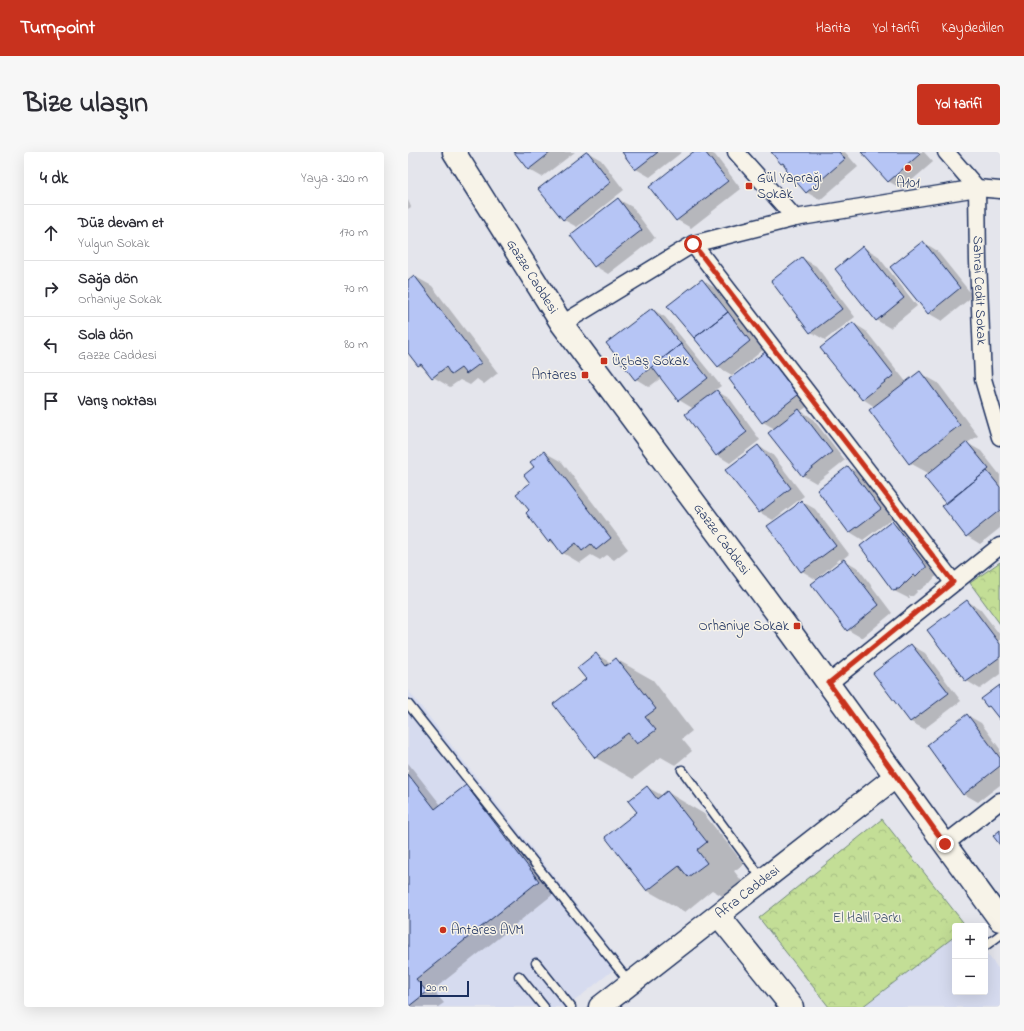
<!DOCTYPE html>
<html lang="tr">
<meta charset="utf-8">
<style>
:root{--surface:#fff;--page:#f7f7f7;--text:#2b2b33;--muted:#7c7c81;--line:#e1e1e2;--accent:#c8321e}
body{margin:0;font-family:"Indie Flower",sans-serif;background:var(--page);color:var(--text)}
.controls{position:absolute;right:12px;bottom:12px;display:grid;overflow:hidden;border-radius:4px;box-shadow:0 4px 16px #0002}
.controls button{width:36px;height:36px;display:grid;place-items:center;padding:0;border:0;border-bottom:1px solid var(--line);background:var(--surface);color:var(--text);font:20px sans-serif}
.scale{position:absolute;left:12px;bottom:10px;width:49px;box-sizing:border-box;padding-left:4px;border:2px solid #1b2f5e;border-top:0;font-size:11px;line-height:14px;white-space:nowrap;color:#1b2f5e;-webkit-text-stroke:3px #f7f3e8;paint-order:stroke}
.stop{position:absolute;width:12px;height:12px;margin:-9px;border:3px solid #c8321e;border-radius:50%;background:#fff}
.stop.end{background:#c8321e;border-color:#fff;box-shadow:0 1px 4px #0008}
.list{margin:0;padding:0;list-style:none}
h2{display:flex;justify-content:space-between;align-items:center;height:52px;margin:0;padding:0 16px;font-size:17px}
h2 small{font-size:13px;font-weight:400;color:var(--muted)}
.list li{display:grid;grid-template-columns:26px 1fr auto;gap:12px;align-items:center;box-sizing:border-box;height:56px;padding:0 16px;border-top:1px solid var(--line)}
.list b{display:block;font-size:15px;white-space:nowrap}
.list p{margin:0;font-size:13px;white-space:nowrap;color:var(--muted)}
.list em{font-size:13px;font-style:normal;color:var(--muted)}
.icon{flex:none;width:22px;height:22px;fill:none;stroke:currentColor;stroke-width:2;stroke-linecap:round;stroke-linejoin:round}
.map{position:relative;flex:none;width:592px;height:855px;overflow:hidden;border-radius:4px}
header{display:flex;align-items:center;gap:24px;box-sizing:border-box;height:56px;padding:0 20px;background:var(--accent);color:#fff}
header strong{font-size:19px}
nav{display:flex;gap:22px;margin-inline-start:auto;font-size:14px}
.intro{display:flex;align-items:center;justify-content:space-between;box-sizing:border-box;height:96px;padding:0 24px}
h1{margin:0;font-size:28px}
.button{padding:10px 18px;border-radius:4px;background:var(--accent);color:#fff;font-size:14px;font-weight:700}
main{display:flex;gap:24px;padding:0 24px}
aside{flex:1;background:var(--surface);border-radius:4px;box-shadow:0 4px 16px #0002}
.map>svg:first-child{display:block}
.built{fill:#d6dbef}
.forest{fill:url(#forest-crowns);stroke:#6f867a}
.shadow{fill:#0003;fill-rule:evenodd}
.building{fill:#b6c5f5;stroke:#1b2f5e}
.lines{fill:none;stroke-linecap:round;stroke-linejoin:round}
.lane-casing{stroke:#1b2f5e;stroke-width:11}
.street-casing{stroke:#1b2f5e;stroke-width:19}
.secondary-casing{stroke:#1b2f5e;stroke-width:25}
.lane{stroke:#f7f3e8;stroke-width:8}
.street{stroke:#f7f3e8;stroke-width:16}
.secondary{stroke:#f7f3e8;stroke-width:22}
.route{stroke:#c8321e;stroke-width:5}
.poi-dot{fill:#c8321e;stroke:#f7f3e8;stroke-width:1.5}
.labels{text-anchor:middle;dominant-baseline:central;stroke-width:3;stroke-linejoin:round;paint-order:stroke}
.poi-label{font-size:14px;fill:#1b2f5e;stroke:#f7f3e8;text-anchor:start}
.street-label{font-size:14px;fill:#1b2f5e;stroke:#f7f3e8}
.park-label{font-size:14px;fill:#3d5269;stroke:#f7f3e8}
</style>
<header>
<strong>Turnpoint</strong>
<nav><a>Harita</a><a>Yol tarifi</a><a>Kaydedilen</a></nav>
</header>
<div class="intro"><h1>Bize ulaşın</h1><a class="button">Yol tarifi</a></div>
<main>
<aside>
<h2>4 dk<small>Yaya · 320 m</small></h2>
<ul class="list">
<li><svg class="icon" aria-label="ahead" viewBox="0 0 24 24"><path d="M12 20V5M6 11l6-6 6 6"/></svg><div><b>Düz devam et</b><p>Yulgun Sokak</p></div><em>170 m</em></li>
<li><svg class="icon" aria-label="right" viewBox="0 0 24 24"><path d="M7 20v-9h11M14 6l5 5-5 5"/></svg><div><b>Sağa dön</b><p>Orhaniye Sokak</p></div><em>70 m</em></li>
<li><svg class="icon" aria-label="left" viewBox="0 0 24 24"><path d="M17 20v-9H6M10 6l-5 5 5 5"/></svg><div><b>Sola dön</b><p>Gazze Caddesi</p></div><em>80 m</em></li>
<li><svg class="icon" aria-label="arrive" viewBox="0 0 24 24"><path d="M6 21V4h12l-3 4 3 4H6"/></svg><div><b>Varış noktası</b></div></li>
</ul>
</aside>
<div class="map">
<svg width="592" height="855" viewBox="0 0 592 855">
<defs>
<pattern id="forest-crowns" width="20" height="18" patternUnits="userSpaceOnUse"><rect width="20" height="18" fill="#c3de96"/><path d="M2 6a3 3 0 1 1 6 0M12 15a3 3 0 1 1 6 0" fill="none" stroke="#a7bf84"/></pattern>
</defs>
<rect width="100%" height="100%" fill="#e4e5ec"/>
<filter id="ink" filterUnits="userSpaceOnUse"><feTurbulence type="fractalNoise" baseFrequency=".025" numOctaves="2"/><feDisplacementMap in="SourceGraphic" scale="8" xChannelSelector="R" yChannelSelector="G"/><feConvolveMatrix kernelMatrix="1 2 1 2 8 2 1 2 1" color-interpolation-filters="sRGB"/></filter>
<g filter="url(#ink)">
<!-- built -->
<path class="built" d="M0 538 214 811 159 855H0Z
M547 784V840H577V799L592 819V855H454Z"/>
<!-- forest -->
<path class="forest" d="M592 410V472L562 431Z
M474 667 558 774H547V784L454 855H421L351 766Z"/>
<!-- shadow -->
<path class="shadow" d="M108 0H167L134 25 120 17Z
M179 0 193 8 216 38 169 75 156 68 132 37Z
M215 0H274L242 25 228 17Z
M287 0H301L307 3 333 37 283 76 269 68Z
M364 0H437L450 15 412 48 398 40 378 14 374 12Z
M454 0H516L525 10 494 37 480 29Z
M210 47 224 55 247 86 200 122 187 114Z
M0 48 3 55 0 57Z
M515 90 528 98 565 144 534 169 520 161Z
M455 95 469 103 509 154 482 176 468 168Z
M394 106 408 114 447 165 417 188 403 180Z
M6 124 24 134 90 221 76 232 69 227 62 233 52 228 42 235 25 225 19 218 11 213 0 199V129Z
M294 128 307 136 355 198 324 223 310 215Z
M244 157 257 165 313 234 307 238 322 247 352 288 322 311 309 303 286 257 271 248 253 226 241 235 228 227Z
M445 171 458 179 499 231 512 221 530 231 570 284 559 291 573 299 592 323V376L572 392 559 384 522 322 502 311 467 255 455 247Z
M357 201 371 209 403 252 393 259 404 266 437 308 408 331 394 323 367 277 355 270Z
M350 294 364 302 396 344 365 368 351 360Z
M136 300 154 310 220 397 206 408 199 403 192 408 183 403 172 411 155 401 149 394 141 389 123 359V331L128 315Z
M440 315 454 323 486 365 455 388 442 380Z
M393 349 407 357 441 402 435 407 450 416 484 461 454 486 440 478 409 428 394 419 368 370ZM432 407 435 409 409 428 408 427Z
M484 371 498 378 531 424 527 425 522 431H521L512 438H508L509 440 505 444H501L502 446H500L486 439Z
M559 449 572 457 592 483V522L572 537 559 529 520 478Z
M503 493 517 501 553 549 516 577 503 570 466 521Z
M188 502 203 511 208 507 245 528 284 579 274 587 284 599 267 613 253 605 225 627 188 606 147 553 179 527Z
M559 563 573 571 592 597V633L570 650 556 642 520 594Z
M0 611 33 653 58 634 75 645 148 740 25 838 36 851 30 855H0Z
M239 635 255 644 259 640 296 662 336 712 326 719 336 732 318 746 304 738 277 760 240 739 198 686 231 660Z"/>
<!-- building -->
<path class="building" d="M106 0H143L120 18Z
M178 0H180L203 30 155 68 130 37Z
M214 0H250L227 18Z
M285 0H297L320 29 268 69 241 35Z
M363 0H431L437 7 398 41 378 18 379 17 375 11 373 12Z
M453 0H510L512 2 480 30Z
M210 46 234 78 186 115 162 83Z
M515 89 552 136 520 162 482 115Z
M455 94 496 146 468 169 427 117Z
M394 105 434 157 402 181 363 129Z
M6 123 73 211 58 222 53 216 43 223 38 215 24 226 13 212 10 214 0 201V128Z
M294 127 320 160 286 186 259 154Z
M244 156 273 192 227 228 198 191Z
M320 160 342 189 310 215 286 186Z
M445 170 486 223 454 248 412 196Z
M273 192 300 226 270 249 244 215Z
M357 200 390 243 354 271 321 227Z
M512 219 552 273 501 312 461 258Z
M309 238 339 280 308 304 277 262Z
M391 257 424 300 394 324 360 281Z
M559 290 581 317 538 352 516 325Z
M350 293 383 336 351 361 317 318Z
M136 299 203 386 188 398 183 392 174 399 168 391 154 402 143 387 140 390 118 361 121 358 108 342 122 331 116 323 126 315 122 310Z
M440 314 473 357 441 381 409 338Z
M579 319 592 335V358L558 385 534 354Z
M393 348 428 394 393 420 359 374 386 355Z
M484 369 518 414V416L514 418 508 424 506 423 498 431H496V432L491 437H488L489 438 485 439 452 394Z
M436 407 471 453 439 479 403 432Z
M559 448 592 492V505L558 530 519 478Z
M503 492 541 541 502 570 465 521Z
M188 501 198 514 208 506 248 557 237 565 248 578 229 592 220 581 187 606 145 552 178 527 169 516Z
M592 533V568L581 554 579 555 573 547Z
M559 562 592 606V614L555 643 519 593Z
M0 622 27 657 58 633 131 729 8 827 19 840 0 855Z
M239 634 249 647 259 639 299 690 289 698 299 711 280 725 271 714 239 739 197 685 229 660 220 649Z
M592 678V693L585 684Z"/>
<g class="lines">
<!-- lane casing -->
<g class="lane-casing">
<path id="lane" d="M0 552 222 831
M274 618 355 728
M577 794 592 783
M128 811 163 855
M111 824 136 855"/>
</g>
<!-- street casing -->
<g class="street-casing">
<g id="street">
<path d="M328 0 387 66"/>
<path id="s1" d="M538 0 569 36 570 109 575 227 592 285"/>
<path d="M285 92 545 430"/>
<path d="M154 172 285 92 387 66 569 36 592 38"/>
<path d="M421 531 592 394"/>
<path d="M537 692 592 649"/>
</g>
</g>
<!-- secondary casing -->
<g class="secondary-casing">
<g id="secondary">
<path id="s2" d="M46 0 154 172 382 479 592 768"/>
<path d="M311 764 384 855"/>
<path id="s3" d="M192 855 487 625"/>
</g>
</g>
<!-- lane -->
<use href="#lane" class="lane"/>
<!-- street -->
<use href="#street" class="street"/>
<!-- secondary -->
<use href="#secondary" class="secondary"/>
</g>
</g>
<g class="lines" filter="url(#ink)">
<!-- route -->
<path class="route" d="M285 92 545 430 421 531 537 692"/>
</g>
<!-- markers -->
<g class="poi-dot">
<circle cx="500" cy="16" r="4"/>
<rect x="337" y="30" width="8" height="8" rx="2"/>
<rect x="192" y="205" width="8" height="8" rx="2"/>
<rect x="173" y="219" width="8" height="8" rx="2"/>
<rect x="385" y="470" width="8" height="8" rx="2"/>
<circle cx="35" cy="778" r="4"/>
</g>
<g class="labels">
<!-- poi labels -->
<g class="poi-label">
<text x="349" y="26">Gül Yaprağı<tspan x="349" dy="16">Sokak</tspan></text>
<text x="500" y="31" text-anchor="middle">A101</text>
<text x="204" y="209">Üçbaş Sokak</text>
<text x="169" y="223" text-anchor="end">Antares</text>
<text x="381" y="474" text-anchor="end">Orhaniye Sokak</text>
<text x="43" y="778">Antares AVM</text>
</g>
<!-- street labels -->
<g class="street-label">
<text stroke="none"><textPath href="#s2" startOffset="147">Gazze Caddesi</textPath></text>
<text stroke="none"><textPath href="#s1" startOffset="150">Sahrai Cedit Sokak</textPath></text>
<text stroke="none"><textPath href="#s2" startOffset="471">Gazze Caddesi</textPath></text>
<text stroke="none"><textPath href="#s3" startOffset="187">Afra Caddesi</textPath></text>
</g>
<!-- park labels -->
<g class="park-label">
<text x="459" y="766">El Halil Parkı</text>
</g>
</g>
</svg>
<div class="controls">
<button>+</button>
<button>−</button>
</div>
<div class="scale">20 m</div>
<div class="stop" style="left:285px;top:92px"></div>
<div class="stop end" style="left:537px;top:692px"></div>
</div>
</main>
